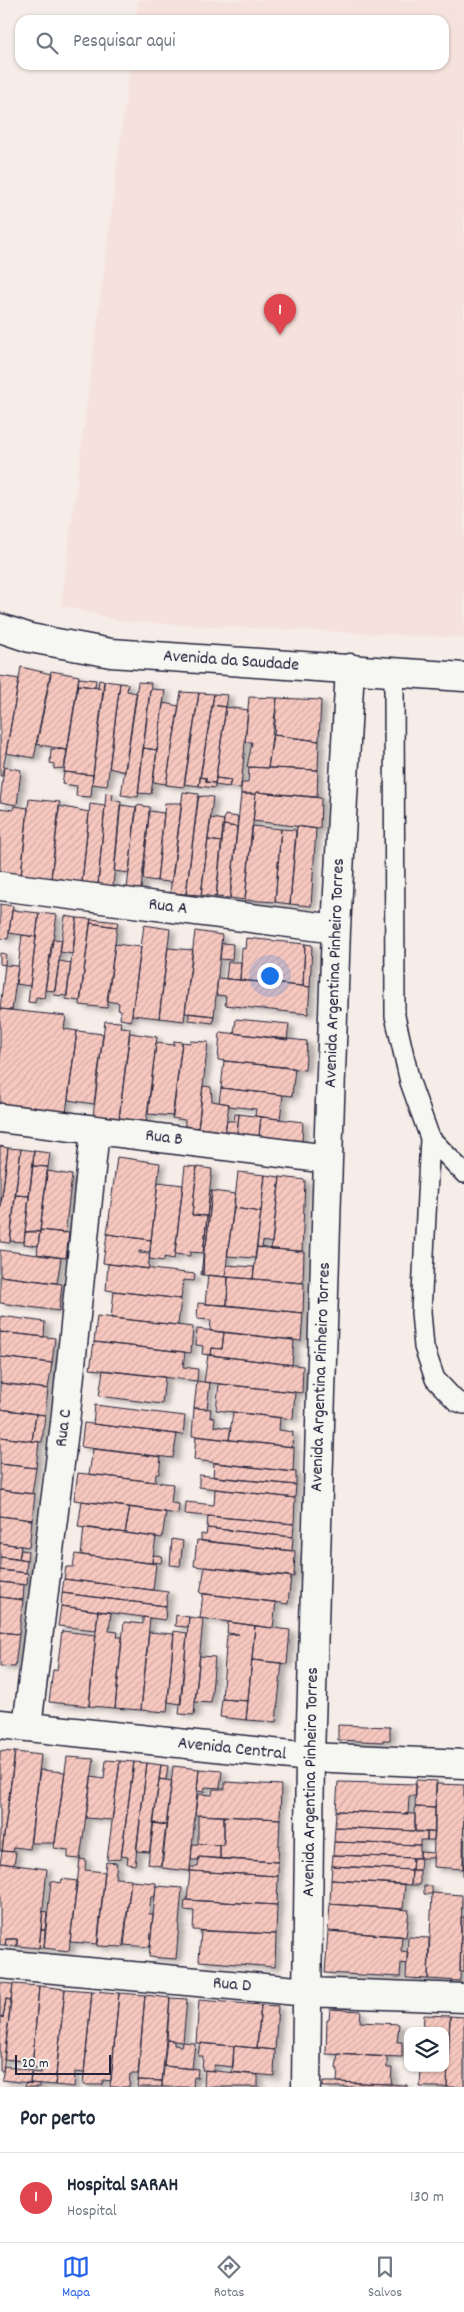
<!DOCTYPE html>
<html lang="pt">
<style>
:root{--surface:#fff;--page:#f2f2f3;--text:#1f2937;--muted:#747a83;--line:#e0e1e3;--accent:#2563eb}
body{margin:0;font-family:Dekko,sans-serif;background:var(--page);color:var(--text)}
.controls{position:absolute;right:15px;bottom:15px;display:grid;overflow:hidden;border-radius:10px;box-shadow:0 1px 4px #0004}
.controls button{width:45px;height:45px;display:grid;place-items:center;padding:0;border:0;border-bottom:1px solid var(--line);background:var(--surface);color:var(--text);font:25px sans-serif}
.scale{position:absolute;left:15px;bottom:12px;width:96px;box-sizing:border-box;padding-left:5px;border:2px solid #22223b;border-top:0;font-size:14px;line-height:18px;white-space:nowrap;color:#22223b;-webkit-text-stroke:4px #f6f6f2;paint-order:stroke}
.you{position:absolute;left:269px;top:975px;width:18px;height:18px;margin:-12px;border:4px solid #fff;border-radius:50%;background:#1a73e8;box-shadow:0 0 0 8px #1a73e833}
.badge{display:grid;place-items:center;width:32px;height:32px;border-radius:50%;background:var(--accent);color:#fff;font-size:16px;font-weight:700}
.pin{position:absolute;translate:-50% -41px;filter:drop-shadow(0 1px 2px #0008)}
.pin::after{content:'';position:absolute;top:26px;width:18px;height:15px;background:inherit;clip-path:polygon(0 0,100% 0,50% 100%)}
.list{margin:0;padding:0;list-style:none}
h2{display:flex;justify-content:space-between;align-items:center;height:65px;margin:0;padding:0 20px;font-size:21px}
h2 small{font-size:16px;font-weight:400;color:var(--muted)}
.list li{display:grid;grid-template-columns:32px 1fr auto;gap:15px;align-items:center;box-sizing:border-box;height:90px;padding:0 20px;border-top:1px solid var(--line)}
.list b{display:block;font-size:19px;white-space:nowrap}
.list p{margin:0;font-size:16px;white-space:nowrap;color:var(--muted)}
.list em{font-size:16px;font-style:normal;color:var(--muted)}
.icon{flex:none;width:28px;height:28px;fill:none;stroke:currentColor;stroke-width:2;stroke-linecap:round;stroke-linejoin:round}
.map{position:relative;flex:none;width:464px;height:2087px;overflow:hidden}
.search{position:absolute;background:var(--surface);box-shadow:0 1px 4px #0004;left:15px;right:15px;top:15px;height:55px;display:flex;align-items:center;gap:12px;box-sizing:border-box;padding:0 18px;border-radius:15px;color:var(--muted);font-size:19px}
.sheet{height:155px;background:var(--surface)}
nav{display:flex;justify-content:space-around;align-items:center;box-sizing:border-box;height:70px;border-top:1px solid var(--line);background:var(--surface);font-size:14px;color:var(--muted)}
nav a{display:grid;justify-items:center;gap:2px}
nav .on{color:var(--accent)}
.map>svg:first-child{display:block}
.built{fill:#f6e2dc}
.building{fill:url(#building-hatch);stroke:#22223b;filter:url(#shadow)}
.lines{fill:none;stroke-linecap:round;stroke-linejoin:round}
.service-casing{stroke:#22223b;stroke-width:22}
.minor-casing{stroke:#22223b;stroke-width:31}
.tertiary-casing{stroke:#22223b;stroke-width:31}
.service{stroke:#f6f6f2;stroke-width:19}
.minor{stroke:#f6f6f2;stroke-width:28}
.tertiary{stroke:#f6f6f2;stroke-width:28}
.labels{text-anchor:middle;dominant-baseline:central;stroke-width:4;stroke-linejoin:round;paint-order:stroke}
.street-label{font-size:18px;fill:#22223b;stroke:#f6f6f2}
</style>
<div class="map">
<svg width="464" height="2087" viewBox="0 0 464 2087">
<defs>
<pattern id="building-hatch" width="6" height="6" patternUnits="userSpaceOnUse" patternTransform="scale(1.25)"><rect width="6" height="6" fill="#f7c8bf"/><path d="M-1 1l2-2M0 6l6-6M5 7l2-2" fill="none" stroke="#d3aca5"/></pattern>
<filter id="shadow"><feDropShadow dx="5.5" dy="3" stdDeviation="2.5" flood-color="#0004"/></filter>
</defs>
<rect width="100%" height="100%" fill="#f6ede8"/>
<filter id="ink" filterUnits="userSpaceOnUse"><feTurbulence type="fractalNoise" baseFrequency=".02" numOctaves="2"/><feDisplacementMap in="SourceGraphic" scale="10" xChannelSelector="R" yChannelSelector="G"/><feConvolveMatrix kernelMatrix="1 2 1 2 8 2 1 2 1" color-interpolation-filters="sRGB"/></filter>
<g filter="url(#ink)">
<!-- built -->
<path class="built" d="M138 0H464V638L123 622 61 605 130 65H444V20H136Z"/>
<!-- building -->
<path class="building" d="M21 667 51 674 34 758 6 753Z
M51 671 79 676 67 750 36 744Z
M0 676 19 679 2 776H0Z
M79 678 96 680 95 687 78 685Z
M99 680 104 681V689L98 688Z
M104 681 120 683 107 786 92 784Z
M138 682 151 683 138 797 121 795Z
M120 683 128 684 127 691 137 693 125 772 109 768Z
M78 685 104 689 93 775 64 772Z
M150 689 165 690 157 750 143 748Z
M181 692 199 693 184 787 166 785Z
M199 693 214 694 199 786 184 784Z
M214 694 228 695 226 707 212 705Z
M249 697 277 698 268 768 247 767 252 742H245Z
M277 698 321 700 319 741 274 735Z
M163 703 179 706 166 784 153 782Z
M212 705 226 707 215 783 206 782V778L200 777Z
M226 707 248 710 241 788 229 787 231 780 216 778Z
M273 735 319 741 318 770 268 768Z
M143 748 157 750 151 794 138 793Z
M51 749 67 750 64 768 54 769V764L50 763Z
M4 767 21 770 17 805 0 802Z
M249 767 318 770 317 797 256 792V794H241V783H248Z
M64 772 93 775 91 797 76 796 77 786 62 784Z
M200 777 206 778V782L215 783V788L199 786Z
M216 778 231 780 229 787 215 785Z
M183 792 199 794 186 894 170 893Z
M256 792 321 798 320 829 253 821Z
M106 793 113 794 112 800 121 802 113 886 98 885Z
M241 794H256L245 900 230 898Z
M205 796 213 797 201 895 186 894 198 797Z
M29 799 60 802 51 879 21 876Z
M165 803H182L172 882 157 881Z
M90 804 105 806 98 885 82 883Z
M120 805 136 807 129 873 114 871Z
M137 805 150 807 141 889 127 888Z
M14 806 28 808 21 876 0 874V808L13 810Z
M59 806 89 812 82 883 51 879Z
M149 811 164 813 157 881 143 879Z
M225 815 238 817 237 827 223 825Z
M211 818 224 820 222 842 208 840Z
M223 825 237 827 230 898 216 897Z
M252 826 281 829 275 902 245 900Z
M297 826 316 829 311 906 290 904Z
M281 829 296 830 290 904 275 902Z
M208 840 222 842 216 897 201 895Z
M0 904 13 906 8 939 0 938Z
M12 910 39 913 36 937 9 933Z
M39 913 57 915 44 998 36 997 35 1003 28 1002Z
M65 916 77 918 73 954 60 952Z
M77 918 91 919 80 1001 66 999Z
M91 919 118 922 117 927 90 923Z
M90 923 117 927 107 1008 80 1005Z
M144 925 170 929 159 1018 132 1015Z
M195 931 222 935 214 1016 185 1013Z
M22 935 36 937 30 986 16 984Z
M246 938 305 944 303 986 240 980 242 948 245 949Z
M55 939 62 940 55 991 45 990 52 940Z
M222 943 233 944 232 960 220 959Z
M115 944 141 947 131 1021 120 1019 121 1010H118L119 1003 107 1001Z
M305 944 312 945 310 987 303 986Z
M168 948 193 950 184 1021 159 1018Z
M0 953 6 954 5 965 0 964Z
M59 961 71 963 67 996 54 995Z
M228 962H241L240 980 226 979Z
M5 965 18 966 12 1010 0 1009Z
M218 978 310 987 308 1014 225 1005 226 996 216 995Z
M0 1009 66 1016 64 1029 77 1031 66 1113 0 1105Z
M189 1013 214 1016 213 1023 189 1020Z
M236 1019 289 1024 287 1040 234 1033Z
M105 1021 121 1022 120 1027 130 1028 119 1119 93 1116Z
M77 1031 103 1034 94 1104 68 1100Z
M220 1032 307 1041 305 1070 218 1060Z
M130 1033 157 1037 146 1123 119 1119Z
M174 1041 182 1042 173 1116 148 1114 156 1043 174 1045Z
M190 1041 208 1042 198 1129 185 1127V1120L172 1118 182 1042 190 1043Z
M224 1061 295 1068 292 1096 221 1088Z
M203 1086 211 1087 212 1101 229 1104 225 1132 198 1129Z
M221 1088 283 1095 280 1119 255 1116 256 1109 229 1106V1104L219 1102Z
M235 1114H239L237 1134 225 1132 227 1121H234Z
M239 1114 261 1117 259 1136 237 1134Z
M261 1117 303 1122 302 1141 259 1136Z
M0 1146 8 1148 0 1213Z
M8 1148 21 1149 10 1243 0 1242V1213Z
M21 1149 34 1151 29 1196 15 1195Z
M34 1151 50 1153 48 1167 33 1166Z
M117 1157 160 1163 151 1240 107 1234Z
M33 1166 48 1167 40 1232H25Z
M185 1166 197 1167 192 1215 207 1216 203 1253 190 1252V1256L175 1254Z
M197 1167 212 1169 207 1216 192 1215Z
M47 1171 72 1175 65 1233 40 1230Z
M238 1172 265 1175 261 1212 234 1208Z
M265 1175 280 1177 272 1243 263 1241 262 1248 257 1247Z
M280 1177 305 1180 302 1251 271 1249Z
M158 1182 183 1185 174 1259 164 1257V1261L149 1259Z
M210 1191H212L206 1246H204L203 1275H201Z
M212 1191 235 1194 225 1277 203 1275 204 1246H206Z
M15 1195 29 1196 24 1242 10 1241Z
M234 1208 261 1212 255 1258 227 1256Z
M40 1230 69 1233 66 1258 37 1254Z
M34 1231 40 1232 38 1246 24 1244 25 1232Z
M107 1234 151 1240 150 1252 139 1251V1253L150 1254 148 1269 103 1263Z
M257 1247 304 1252 303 1283 253 1279Z
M0 1250 61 1258 57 1283 0 1276Z
M108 1264 195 1274 194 1281 183 1280 181 1299 106 1290Z
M227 1265 254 1267 253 1279 225 1277Z
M208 1275 228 1277 227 1305 205 1304Z
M0 1276 62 1284 59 1311 0 1303Z
M228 1277 304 1283 303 1313 227 1305Z
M114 1291 181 1299 178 1325 111 1318Z
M198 1303 303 1313 301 1341 210 1331 211 1320 197 1319Z
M1 1316 45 1322 44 1337 0 1332Z
M97 1316 193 1327 191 1353 94 1342Z
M197 1329 224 1332 222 1349 212 1348 211 1355 202 1354 203 1346 196 1345Z
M0 1332 55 1338 52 1363 0 1357Z
M224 1332 294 1340 292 1365 211 1355 212 1348 222 1349Z
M94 1342 185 1352 183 1367 198 1369 197 1381 90 1369Z
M208 1355 303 1366 302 1393 204 1382Z
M0 1357 52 1363 48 1389 0 1383Z
M103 1370 165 1377 162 1404 99 1396Z
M197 1381 210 1383 207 1409 194 1408Z
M0 1383 48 1389 45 1415 0 1409Z
M219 1384 295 1392 293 1419 216 1410Z
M95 1405 185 1416 183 1435 93 1424Z
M194 1408 211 1409 210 1417 215 1418 214 1426 231 1428 229 1440 192 1436Z
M0 1409 36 1414 32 1441 0 1437Z
M233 1412 280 1418 279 1430 293 1432 292 1447 229 1440Z
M36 1414 45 1415 42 1442 32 1441Z
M84 1423 177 1434 173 1458 81 1447Z
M196 1436 294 1447 293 1472 194 1460Z
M0 1437 39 1442 36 1468 0 1464Z
M93 1449 161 1457 159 1474H156L155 1482 89 1474Z
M214 1463 296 1472V1485L213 1477Z
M0 1464 36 1468 32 1494 0 1490Z
M78 1473 173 1484 171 1503 179 1504 178 1514 74 1500Z
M199 1475 296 1485 295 1498 199 1487Z
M215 1489 295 1498 294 1524 185 1514 186 1502 214 1505Z
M0 1490 35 1494 32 1520 0 1516Z
M82 1501 130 1507 125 1533 78 1527Z
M130 1507 166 1512 162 1538 125 1533Z
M0 1516 32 1520 29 1547 0 1543Z
M208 1516 294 1524 293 1537 207 1528Z
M84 1527 156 1537 152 1563 81 1555Z
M207 1528 293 1537 292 1551 201 1541V1534L206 1535Z
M172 1539 183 1541 180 1566 170 1565Z
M197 1540 295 1551 294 1577 194 1566Z
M0 1543 21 1546 19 1559 0 1557Z
M21 1550 28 1551 27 1561 19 1559Z
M75 1554 156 1564 153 1590 64 1579 66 1567H73Z
M153 1555 162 1556 161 1563 152 1562Z
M0 1557 27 1561 26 1573 0 1570Z
M205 1567 291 1576 288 1604 200 1593Z
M0 1570 28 1573 27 1585 0 1582Z
M64 1579 168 1592 166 1606 62 1593Z
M0 1582 24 1585 23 1600 0 1597Z
M62 1593 166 1606 165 1620 61 1606Z
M203 1594 276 1602 273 1628 200 1618Z
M0 1597 23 1600 19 1634 0 1632Z
M61 1606 98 1611 96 1630 58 1626Z
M98 1611 111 1612 109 1631 118 1632 117 1637H122L115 1708 89 1706Z
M176 1615 189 1617 188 1627 175 1626Z
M143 1617 150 1618 141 1710 115 1708 124 1622 143 1624Z
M189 1617 203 1619 194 1715 179 1714Z
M228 1622 255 1626 248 1701 222 1699 227 1635 239 1634 227 1633Z
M255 1626 290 1630 287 1664 252 1660Z
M62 1631 96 1635 89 1706 49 1702 53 1670H57Z
M174 1631 187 1633 181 1704 168 1702Z
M0 1632 19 1634 15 1667 0 1666Z
M149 1632 174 1634 167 1712 141 1710Z
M200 1656 215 1657 211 1703 195 1702Z
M252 1660 282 1663 276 1722 246 1720Z
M222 1699 248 1701 246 1720 220 1717Z
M338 1725 390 1727V1740H383V1742L338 1740Z
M0 1751 15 1752 2 1851H0Z
M15 1752 41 1755 30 1849 14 1847 13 1852 2 1851Z
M67 1757 94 1759 80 1859 68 1858V1850L54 1848Z
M106 1760 120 1761 112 1820 86 1818 91 1777 104 1779Z
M120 1761 134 1762 121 1859 107 1860Z
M134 1762 147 1763 135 1865 127 1864 128 1857 121 1856Z
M147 1763 161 1765 150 1852 136 1851Z
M161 1765 168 1766 166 1780 159 1779Z
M173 1766 199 1769 190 1871 162 1868Z
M199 1769 222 1771 220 1788 205 1787 204 1792 197 1791Z
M40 1770 65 1772 55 1843H30Z
M159 1779 172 1781 166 1825 153 1823Z
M416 1780 437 1781 435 1808 415 1807Z
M225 1782 281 1785 280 1819 195 1815 198 1794 212 1795 213 1789H225Z
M338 1782 416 1784V1796H409L408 1814 336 1811Z
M436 1784 464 1785 463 1869 433 1867Z
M415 1807 435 1808V1832H415Z
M336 1811 415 1814V1831L335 1827Z
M198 1815 224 1816V1845L198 1844Z
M224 1816 280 1819 278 1862 220 1859V1845H224Z
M153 1823 166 1825 161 1866 148 1864Z
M335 1827 415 1831 427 1832V1840H420V1845L334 1842Z
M427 1832H435L434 1840H427Z
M464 1839V1877H463Z
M334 1842 420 1845V1858L333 1855Z
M192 1844 220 1845V1859L199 1857 198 1860H191Z
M2 1851 16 1852 14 1865 0 1863Z
M420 1852 434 1853 433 1858H420Z
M333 1855 413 1858 412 1870 332 1866Z
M199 1857 278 1862V1876L190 1871V1867H198Z
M413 1858H421L420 1870H412Z
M80 1859 86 1860 85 1870 105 1872 98 1944 70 1942Z
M106 1862 117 1863 115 1878 131 1879 124 1947 97 1946Z
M0 1863 47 1869 39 1948 17 1946V1939H6L5 1945H0Z
M332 1866 412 1870 411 1885 331 1880Z
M412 1870H420V1885H411Z
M190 1871 278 1876 277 1905 187 1900Z
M62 1879 77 1881 69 1951 44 1948 51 1881 61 1883Z
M331 1880 405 1884 403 1909 330 1904Z
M131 1881 156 1883 155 1897H151L149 1914H153L150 1947 123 1945Z
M156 1886 182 1888 176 1959 149 1957Z
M424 1886H432V1894H424Z
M432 1893 462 1895 460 1981 428 1979Z
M185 1900 277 1905 276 1934 193 1930 194 1911 184 1910Z
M330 1904 409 1910 406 1937 328 1931Z
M43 1911 47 1912 45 1930H41Z
M461 1917H464V1972H460Z
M41 1930H45L44 1948H39Z
M201 1931 276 1934 275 1967 199 1961Z
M328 1931 402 1936 401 1951 408 1952 407 1964 401 1963 400 1977 325 1973Z
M408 1937 429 1938 428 1979 406 1978Z
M6 1939H17V1946L5 1945Z
M0 1983 13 1984 11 2000 6 1999 3 2018 0 2017Z
M13 1984 39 1986 32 2068 22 2067 23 2061 4 2059Z
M39 1986 65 1989 55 2085 30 2083 31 2072 41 2073V2068L32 2067Z
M65 1989 92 1991 84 2073 75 2072 74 2087 55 2085Z
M92 1991 119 1993 111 2081 103 2080V2085H83Z
M119 1993 145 1995 138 2074H130L129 2087H110Z
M145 1995 170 1998 162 2081 138 2080Z
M170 1998 187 1999 183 2042 167 2040Z
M6 1999 11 2000 3 2071H0V2017L3 2018Z
M199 2000 261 2005 257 2048 196 2043Z
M261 2005 278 2006 275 2050 257 2048Z
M330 2009 361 2011 360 2022 399 2024 397 2042H402V2057L326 2054 327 2020H329Z
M424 2015 450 2016 447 2087H420L421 2068H445V2031H423Z
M450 2016 464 2017V2087H447Z
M167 2040 174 2041V2045L181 2046 182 2042 195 2043 192 2069 164 2066Z
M200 2043 234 2046 233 2067 214 2065V2071L202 2070 203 2056H198Z
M234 2046 275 2050 274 2076 232 2072Z
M338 2054 387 2057V2068H392L391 2084 337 2082 338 2069H336Z
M4 2066 32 2071 30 2083 2 2080Z
M164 2066 198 2069 197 2078 194 2077 193 2087H162Z
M205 2070 258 2075V2087H204Z
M138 2080 162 2081V2087H137Z
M323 2082H337L407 2085V2087H322Z
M26 2083 40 2084V2087H25Z"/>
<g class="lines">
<!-- service casing -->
<g class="service-casing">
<path id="service" d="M394 673 395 1016 410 1082 430 1138 421 1312 424 1347 435 1379 456 1401 464 1404
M430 1138 464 1173"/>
</g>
<!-- minor casing -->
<g class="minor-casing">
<path id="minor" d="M0 886 336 929
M0 1118 328 1159
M0 1724 310 1757 464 1764
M27 1726 65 1423 95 1130
M0 1964 308 1992 464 1998
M306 2087 310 1757 328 1159 336 929 350 668"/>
</g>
<!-- tertiary casing -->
<g class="tertiary-casing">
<path id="tertiary" d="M0 628 30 638 111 653 464 677"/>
</g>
<!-- service -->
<use href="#service" class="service"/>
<!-- minor -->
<use href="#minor" class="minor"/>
<!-- tertiary -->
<use href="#tertiary" class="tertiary"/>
</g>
</g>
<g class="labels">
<!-- street labels -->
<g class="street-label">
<text transform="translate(231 661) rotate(4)">Avenida da Saudade</text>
<text transform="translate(168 907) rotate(7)">Rua A</text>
<text transform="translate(335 973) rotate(-88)">Avenida Argentina Pinheiro Torres</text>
<text transform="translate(164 1138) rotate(7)">Rua B</text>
<text transform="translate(321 1377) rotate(-88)">Avenida Argentina Pinheiro Torres</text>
<text transform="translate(64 1428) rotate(-83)">Rua C</text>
<text transform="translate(232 1749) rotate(6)">Avenida Central</text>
<text transform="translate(311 1782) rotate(-89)">Avenida Argentina Pinheiro Torres</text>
<text transform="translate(232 1985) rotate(5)">Rua D</text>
</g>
</g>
</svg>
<div class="controls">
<button><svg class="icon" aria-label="layers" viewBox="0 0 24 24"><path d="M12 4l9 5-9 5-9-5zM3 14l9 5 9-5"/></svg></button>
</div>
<div class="scale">20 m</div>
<div class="you"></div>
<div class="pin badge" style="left:280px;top:335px;background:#e0444e">1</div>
<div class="search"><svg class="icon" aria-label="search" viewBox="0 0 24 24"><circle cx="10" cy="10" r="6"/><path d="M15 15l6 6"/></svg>Pesquisar aqui</div>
</div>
<section class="sheet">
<h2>Por perto<small></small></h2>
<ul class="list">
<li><span class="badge" style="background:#e0444e">1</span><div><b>Hospital SARAH</b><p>Hospital</p></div><em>130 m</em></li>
</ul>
</section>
<nav>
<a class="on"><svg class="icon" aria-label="map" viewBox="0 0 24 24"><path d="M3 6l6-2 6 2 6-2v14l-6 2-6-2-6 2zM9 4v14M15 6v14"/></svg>Mapa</a>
<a><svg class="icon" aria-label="directions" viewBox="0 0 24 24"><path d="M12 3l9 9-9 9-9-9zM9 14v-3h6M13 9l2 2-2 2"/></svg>Rotas</a>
<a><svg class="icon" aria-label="saved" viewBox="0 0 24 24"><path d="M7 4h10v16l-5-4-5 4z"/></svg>Salvos</a>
</nav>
